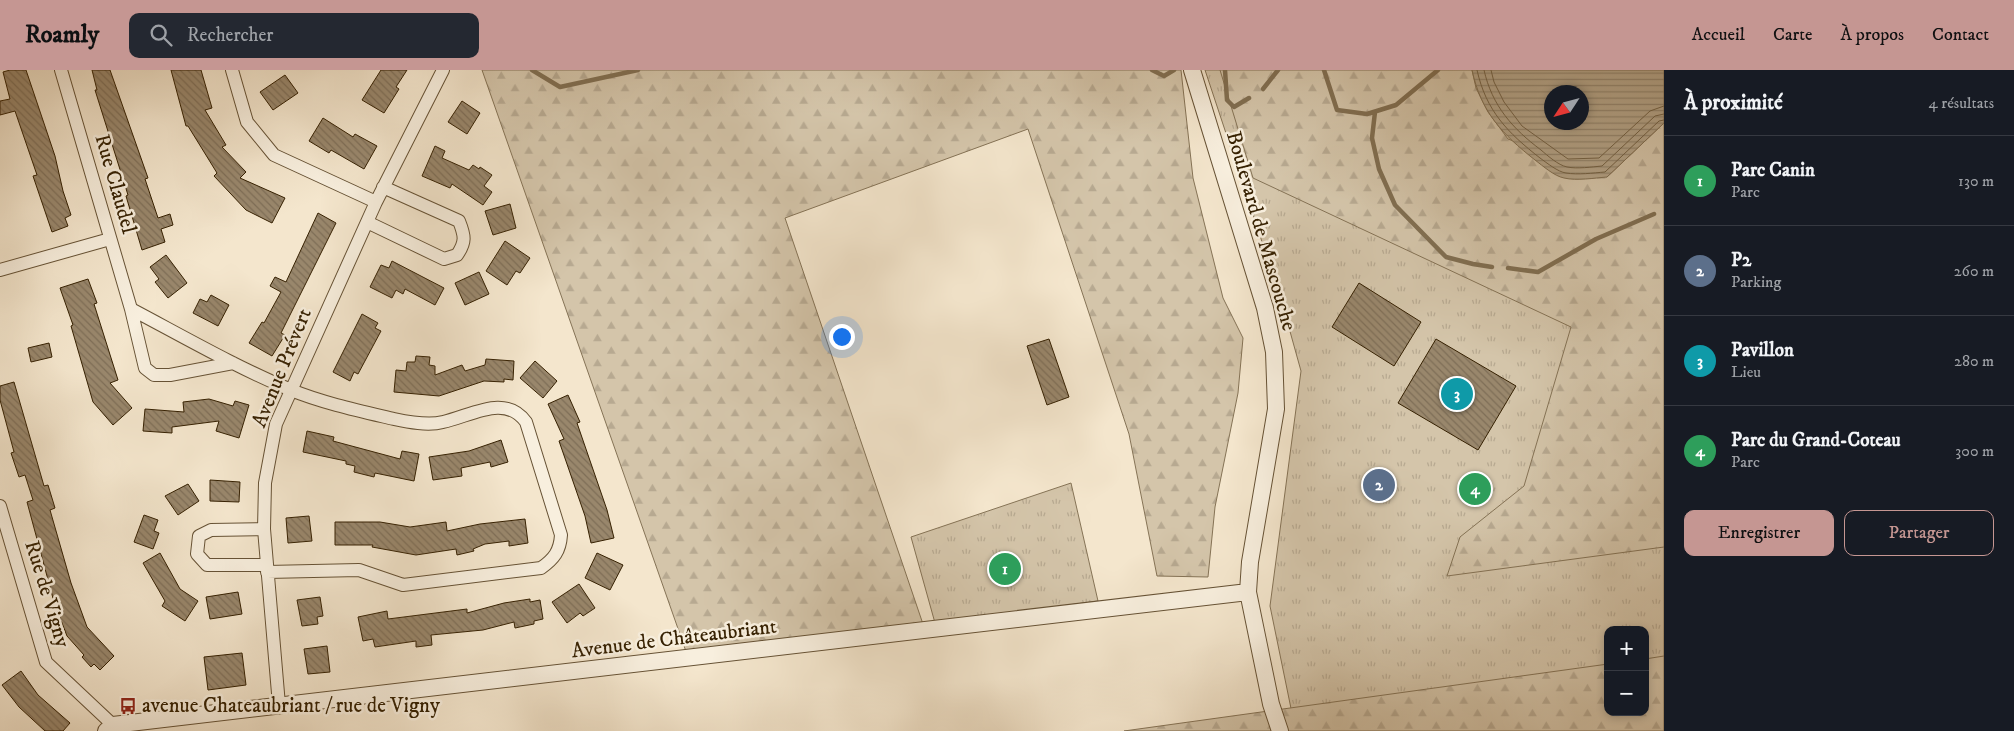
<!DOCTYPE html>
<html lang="fr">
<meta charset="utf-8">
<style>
:root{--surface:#171b24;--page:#242831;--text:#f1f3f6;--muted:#9ea1a6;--line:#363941;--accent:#c59692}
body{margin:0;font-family:"IM FELL DW Pica",serif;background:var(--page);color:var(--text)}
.controls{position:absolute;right:15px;bottom:15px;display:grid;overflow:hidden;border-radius:10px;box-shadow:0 2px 8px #0003}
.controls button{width:45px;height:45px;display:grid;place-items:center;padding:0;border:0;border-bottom:1px solid var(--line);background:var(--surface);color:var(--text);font:25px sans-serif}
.compass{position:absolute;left:1544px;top:15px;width:45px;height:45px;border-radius:50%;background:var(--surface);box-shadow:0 2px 8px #0003;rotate:234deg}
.you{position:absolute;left:841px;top:266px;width:18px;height:18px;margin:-12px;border:4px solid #fff;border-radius:50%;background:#1a73e8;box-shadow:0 0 0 8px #1a73e833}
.badge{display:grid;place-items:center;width:32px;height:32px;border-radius:50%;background:var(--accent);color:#fff;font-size:16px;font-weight:700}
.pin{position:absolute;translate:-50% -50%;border:2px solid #fff;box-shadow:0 1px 5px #0006}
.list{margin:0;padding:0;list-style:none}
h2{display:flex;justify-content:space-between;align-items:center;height:65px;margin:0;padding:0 20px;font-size:21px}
h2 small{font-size:16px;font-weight:400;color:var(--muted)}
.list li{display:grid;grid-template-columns:32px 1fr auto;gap:15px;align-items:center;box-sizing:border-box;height:90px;padding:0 20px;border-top:1px solid var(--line)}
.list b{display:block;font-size:19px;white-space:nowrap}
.list p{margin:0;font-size:16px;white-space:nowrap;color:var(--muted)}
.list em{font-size:16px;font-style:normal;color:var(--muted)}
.actions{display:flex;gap:10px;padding:15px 20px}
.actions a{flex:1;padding:11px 0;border:1px solid var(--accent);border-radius:10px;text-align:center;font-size:18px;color:var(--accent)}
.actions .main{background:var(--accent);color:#111}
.icon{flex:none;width:28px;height:28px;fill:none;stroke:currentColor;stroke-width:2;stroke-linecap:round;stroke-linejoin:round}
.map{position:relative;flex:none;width:1664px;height:661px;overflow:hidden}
header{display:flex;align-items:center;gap:30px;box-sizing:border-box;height:70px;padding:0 25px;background:var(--accent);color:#111}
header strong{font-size:24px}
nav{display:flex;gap:28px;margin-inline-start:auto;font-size:18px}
.search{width:350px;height:45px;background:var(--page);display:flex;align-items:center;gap:12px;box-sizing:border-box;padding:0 18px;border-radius:10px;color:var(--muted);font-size:19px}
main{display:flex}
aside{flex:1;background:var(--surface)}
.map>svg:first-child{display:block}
.grass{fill:url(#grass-tufts);stroke:#857356;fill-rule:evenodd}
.forest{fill:url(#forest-firs);stroke:#857356}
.water{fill:url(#water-rules);stroke:#816f52;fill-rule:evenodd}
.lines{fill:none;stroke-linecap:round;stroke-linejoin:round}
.shore{stroke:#746245;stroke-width:1}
.stream{stroke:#816f52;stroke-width:4.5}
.building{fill:url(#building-back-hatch);stroke:#362102}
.minor-casing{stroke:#665235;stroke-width:14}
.tertiary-casing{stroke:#665235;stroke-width:18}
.minor{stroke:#f8efde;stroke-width:12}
.tertiary{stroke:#f8efde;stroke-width:16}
.labels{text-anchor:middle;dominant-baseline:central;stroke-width:5;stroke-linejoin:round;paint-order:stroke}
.street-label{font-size:21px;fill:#362102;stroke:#f8efde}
.poi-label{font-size:21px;fill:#362102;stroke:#f8efde;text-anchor:start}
</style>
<header>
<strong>Roamly</strong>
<div class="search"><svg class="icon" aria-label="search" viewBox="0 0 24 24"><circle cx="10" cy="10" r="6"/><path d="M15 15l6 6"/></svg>Rechercher</div>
<nav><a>Accueil</a><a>Carte</a><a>À propos</a><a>Contact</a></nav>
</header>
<main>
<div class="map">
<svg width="1664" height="661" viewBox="0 0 1664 661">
<defs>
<pattern id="grass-tufts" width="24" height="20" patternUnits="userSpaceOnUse" patternTransform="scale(1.25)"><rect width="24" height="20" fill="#d4c5aa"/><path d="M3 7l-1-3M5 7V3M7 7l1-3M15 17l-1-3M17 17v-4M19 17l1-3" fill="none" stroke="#b7a991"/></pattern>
<pattern id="forest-firs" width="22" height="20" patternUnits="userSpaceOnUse" patternTransform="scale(1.25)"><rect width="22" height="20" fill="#d4c5aa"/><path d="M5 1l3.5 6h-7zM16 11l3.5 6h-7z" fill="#b7a991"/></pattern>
<pattern id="water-rules" width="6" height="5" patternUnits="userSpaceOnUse" patternTransform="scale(1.25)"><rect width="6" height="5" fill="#b3a388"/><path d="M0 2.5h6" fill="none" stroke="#92846d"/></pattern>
<pattern id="building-back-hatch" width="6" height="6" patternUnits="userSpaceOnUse" patternTransform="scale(1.25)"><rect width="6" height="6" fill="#99876c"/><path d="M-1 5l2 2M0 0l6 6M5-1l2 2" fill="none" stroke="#7e6e57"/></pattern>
</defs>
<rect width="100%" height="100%" fill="#f4e6cd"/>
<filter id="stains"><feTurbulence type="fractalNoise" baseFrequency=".004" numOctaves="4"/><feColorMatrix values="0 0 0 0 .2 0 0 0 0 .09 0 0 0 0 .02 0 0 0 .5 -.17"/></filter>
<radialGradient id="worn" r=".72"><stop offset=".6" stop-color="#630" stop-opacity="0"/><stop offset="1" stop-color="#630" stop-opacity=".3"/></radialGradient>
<!-- grass -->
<path class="grass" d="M1205 0H1664V661L1295 658 1270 536 1301 301 1281 229ZM1552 22H1582V52H1552ZM1608 560H1645V642H1608Z
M1071 413 1098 531 935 553 911 467Z"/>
<!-- forest -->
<path class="forest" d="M482 0H1181L1193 108 1223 228 1243 268 1238 323 1215 437 1208 507 1157 506 1129 364 1028 59 785 148 925 560 689 590Z
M1220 0H1472L1476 18 1488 42 1508 69 1607 107 1664 53V477L1447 506 1460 467 1524 416 1571 257 1253 108Z
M1664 586V661H1124L1608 594V642H1645V589Z"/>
<!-- water -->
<path class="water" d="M1472 0H1664V53L1607 107C1594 108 1577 111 1564 108 1554 106 1543 96 1535 90 1502 64 1481 42 1472 0ZM1552 22H1582V52H1552Z"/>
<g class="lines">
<!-- shore -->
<path class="shore" d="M1477 0C1486 41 1508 63 1540 88 1547 93 1558 102 1566 103 1578 105 1593 103 1605 102L1659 51 1664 50
M1484 0C1492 36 1513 59 1541 80 1548 86 1558 95 1567 97 1577 99 1592 97 1602 96L1655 46 1664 44
M1491 0 1494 12 1504 32 1522 56 1568 89 1599 88 1650 41 1664 36"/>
<!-- stream -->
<path class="stream" d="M532 0 560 17 638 0
M1152 0 1164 6 1174 0
M1225 0 1227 30 1234 37 1249 28
M1324 0 1337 40 1367 44 1396 35 1438 0
M1263 19 1278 0
M1375 42 1372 68 1379 99 1395 135 1446 187 1473 194 1492 197
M1508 198 1538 202 1596 169 1654 144"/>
</g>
<!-- building -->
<path class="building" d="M10 0H26L55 86 63 121 71 145 65 148 68 156 52 162 33 106 37 105 15 41 0 45V31L10 29 3 2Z
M92 0H110L148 108 145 109 158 148 170 144 173 155 161 159 165 172 142 180 126 126 128 125 95 20H97Z
M171 0H201L212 38 205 40 226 75 222 77 246 102 240 108 285 128 272 153 246 140 214 106 217 103 188 56H186Z
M381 0H407L396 17 399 19 384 43 362 30Z
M285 5 298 23 273 40 260 22Z
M462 31 480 43 467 64 448 52Z
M323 48 353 67 355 64 377 76 364 99 331 80 329 83 309 71Z
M435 76 445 81 442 88 469 100 473 95 479 99 480 97 492 105 484 116 492 122 483 135 452 114 450 118 422 106Z
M510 134 516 158 493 165 485 141Z
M318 143 336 153 281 263 285 265 272 286 249 273 262 252 264 253 281 222 270 216 275 207 286 212Z
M505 171 530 188 520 203 516 201 507 215 486 201Z
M166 185 187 213 168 228 155 212 159 209 150 197Z
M392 191 444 218 435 235 405 219 403 224 396 220 392 228 370 217 381 195 389 198Z
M479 202 489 224 465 235 455 213Z
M88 209 97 233 94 234 118 310 110 313 132 338 113 355 93 332 71 256 73 255 60 218Z
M1359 213 1421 252 1394 296 1332 257Z
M211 225 229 235 218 256 193 243 200 229 207 232Z
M362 244 378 253 375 258 381 261 358 304 354 302 350 311 333 302Z
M1049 269 1069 327 1047 335 1027 276Z
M1436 269 1516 316 1478 380 1398 333Z
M49 273 52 287 31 292 28 278Z
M416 286 430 287 429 295 435 296V305L462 295 465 301 485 295 486 289 514 291 513 310 504 309V312L484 311 439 326 394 322 396 300 406 301 407 292H415Z
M535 291 557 311 543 328 520 308Z
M14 312 44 416 48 415 55 438 50 440 71 513 87 557 114 586 100 600 94 594 91 597 82 587 84 585 67 566 54 532 27 432 33 430 25 405 19 407 11 383 14 382 0 330V316Z
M568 325 580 352 577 353 607 440 614 468 591 473 585 446 559 371 564 369 548 334Z
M209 329 233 336 235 331 249 335 239 368 216 361 219 351 172 357V363L143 361 145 339 184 342 183 332Z
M307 361 334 367 333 371 400 389 402 381 419 384 414 411 375 403 374 407 354 402 355 396 346 394V391L303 382Z
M501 370 508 392 491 397 490 392 461 398 462 406 433 410 429 387 469 381Z
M210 410 240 412 239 432 210 431Z
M188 414 199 431 178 445 165 426Z
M144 445 158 450 154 461 159 463 153 479 134 472Z
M309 446 312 471 288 473 286 448Z
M525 449 528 473 509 476V471L485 474 473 479 474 481 457 485 456 479 416 485 372 477 373 475H335V452H380L410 457 446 452 447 461 480 454Z
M160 483 180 519 198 531 185 551 162 536 165 531 143 493Z
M597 483 623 495 610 520 585 508Z
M579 514 595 538 583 546 580 543 567 553 552 532Z
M238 522 242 544 210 549 206 527Z
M320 527 323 546 317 547 318 554 302 556 297 530Z
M530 529V532L540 530 543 549 534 551V554L515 558 514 552 483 560 431 565 432 575 416 577V571L375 577 373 569 363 571 358 547 387 541 388 549 467 539V543L504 533Z
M327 576 330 602 308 604 304 579Z
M242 583 246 615 208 620 204 587Z
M21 601 38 625 70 653 63 661H45L19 637 2 615Z"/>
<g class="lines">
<!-- minor casing -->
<g class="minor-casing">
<path id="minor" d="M61 0 131 239 145 298 154 305H170L233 293
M232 0 247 52 274 85 376 132
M367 152 444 189 457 185C466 172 465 166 459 151L383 117
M0 200 110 169
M131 239C184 267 236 297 291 320 323 333 360 341 394 349 408 352 428 356 443 352 471 346 505 323 526 352L561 465C560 481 554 489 541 498L403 515 359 500 267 502
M0 436 46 592 113 655
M264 459 211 460 199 466 197 484 207 495H266
M279 635 264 459 265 413 276 354 376 132 443 0"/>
</g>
<!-- tertiary casing -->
<g class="tertiary-casing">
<path id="tertiary" d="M1192 0 1265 238 1274 282 1276 339 1250 492 1248 522 1271 634 1280 661
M106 661 113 655 1248 522"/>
</g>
<!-- minor -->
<use href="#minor" class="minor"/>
<!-- tertiary -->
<use href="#tertiary" class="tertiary"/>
</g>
<!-- icons -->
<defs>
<g id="bus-bare" transform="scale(1.35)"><path d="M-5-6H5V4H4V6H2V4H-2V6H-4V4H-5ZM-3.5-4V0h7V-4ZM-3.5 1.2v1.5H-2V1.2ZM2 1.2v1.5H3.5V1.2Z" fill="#8f2418" stroke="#f8efde" stroke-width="2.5" paint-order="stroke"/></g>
</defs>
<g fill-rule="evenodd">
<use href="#bus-bare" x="128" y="636"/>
</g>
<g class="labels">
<!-- street labels -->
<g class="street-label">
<text transform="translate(115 114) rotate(74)">Rue Claudel</text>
<text transform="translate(1261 161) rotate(74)">Boulevard de Mascouche</text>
<text transform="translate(282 298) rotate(-68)">Avenue Prévert</text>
<text transform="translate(47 524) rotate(73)">Rue de Vigny</text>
<text transform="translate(674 569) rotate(-7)">Avenue de Châteaubriant</text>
</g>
<!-- poi labels -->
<g class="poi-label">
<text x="142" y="636">avenue Chateaubriant / rue de Vigny</text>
</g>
</g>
<rect width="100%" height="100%" filter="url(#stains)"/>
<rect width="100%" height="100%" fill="url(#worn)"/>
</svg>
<div class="controls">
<button>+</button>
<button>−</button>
</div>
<svg class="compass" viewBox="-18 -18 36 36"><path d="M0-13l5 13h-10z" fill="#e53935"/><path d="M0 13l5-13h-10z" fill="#9ea1a6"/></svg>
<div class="you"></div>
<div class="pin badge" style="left:1005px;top:499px;background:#2e9e5b">1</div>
<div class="pin badge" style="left:1379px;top:415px;background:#5c6f8a">2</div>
<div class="pin badge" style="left:1457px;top:324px;background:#0f9aa8">3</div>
<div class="pin badge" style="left:1475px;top:419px;background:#2e9e5b">4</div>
</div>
<aside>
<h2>À proximité<small>4 résultats</small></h2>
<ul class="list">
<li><span class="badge" style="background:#2e9e5b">1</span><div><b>Parc Canin</b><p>Parc</p></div><em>130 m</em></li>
<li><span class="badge" style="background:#5c6f8a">2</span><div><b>P2</b><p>Parking</p></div><em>260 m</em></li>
<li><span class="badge" style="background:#0f9aa8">3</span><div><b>Pavillon</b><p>Lieu</p></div><em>280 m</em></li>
<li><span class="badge" style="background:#2e9e5b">4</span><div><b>Parc du Grand-Coteau</b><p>Parc</p></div><em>300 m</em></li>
</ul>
<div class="actions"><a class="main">Enregistrer</a><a>Partager</a></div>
</aside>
</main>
